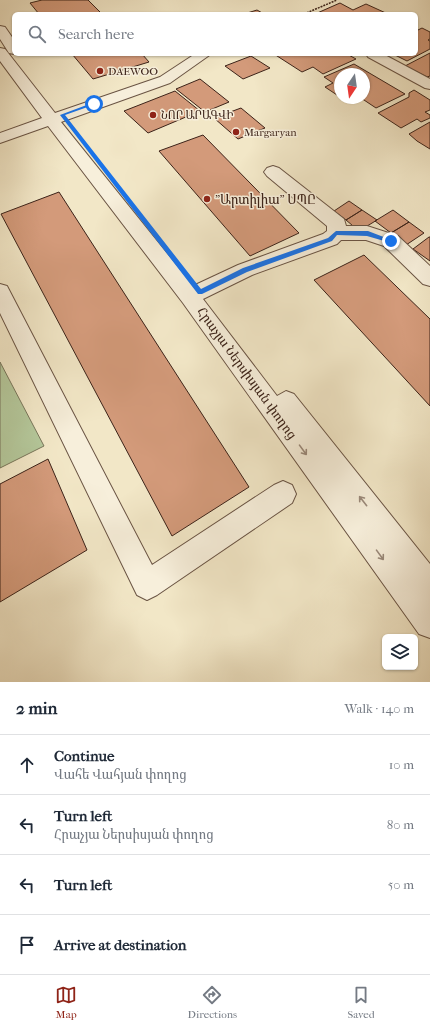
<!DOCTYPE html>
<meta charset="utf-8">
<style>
:root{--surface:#fff;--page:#f6f6f7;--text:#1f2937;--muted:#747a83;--line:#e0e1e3;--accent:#8f2418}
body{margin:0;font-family:"IM FELL French Canon","Noto Serif Armenian",serif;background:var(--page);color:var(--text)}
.controls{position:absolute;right:12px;bottom:12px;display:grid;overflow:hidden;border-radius:6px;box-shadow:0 1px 3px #0004}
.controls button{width:36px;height:36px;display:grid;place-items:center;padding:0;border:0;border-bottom:1px solid var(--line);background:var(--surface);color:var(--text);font:20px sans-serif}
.compass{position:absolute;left:334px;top:68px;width:36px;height:36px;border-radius:50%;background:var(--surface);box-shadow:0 1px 3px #0004;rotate:193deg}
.stop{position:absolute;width:12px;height:12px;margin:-9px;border:3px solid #1a73e8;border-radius:50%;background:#fff}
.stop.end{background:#1a73e8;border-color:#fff;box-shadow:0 1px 4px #0008}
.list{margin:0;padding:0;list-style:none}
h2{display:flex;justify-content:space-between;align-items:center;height:52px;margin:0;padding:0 16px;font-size:17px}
h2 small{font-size:13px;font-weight:400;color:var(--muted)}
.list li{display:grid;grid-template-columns:26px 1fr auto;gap:12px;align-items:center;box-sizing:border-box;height:60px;padding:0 16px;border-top:1px solid var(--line)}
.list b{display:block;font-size:15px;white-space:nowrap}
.list p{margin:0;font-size:13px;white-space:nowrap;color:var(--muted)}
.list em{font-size:13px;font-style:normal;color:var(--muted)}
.icon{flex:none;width:22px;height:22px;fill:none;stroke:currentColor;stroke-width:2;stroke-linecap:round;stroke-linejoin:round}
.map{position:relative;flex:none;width:430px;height:682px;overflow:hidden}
.search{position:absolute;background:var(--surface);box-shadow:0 1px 3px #0004;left:12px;right:12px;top:12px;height:44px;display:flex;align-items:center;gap:10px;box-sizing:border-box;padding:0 14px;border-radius:6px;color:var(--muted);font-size:15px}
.sheet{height:292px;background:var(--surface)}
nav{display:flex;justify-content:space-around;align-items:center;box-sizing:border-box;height:56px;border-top:1px solid var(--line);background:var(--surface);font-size:11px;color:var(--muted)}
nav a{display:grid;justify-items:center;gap:2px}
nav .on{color:var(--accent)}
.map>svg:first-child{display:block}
.green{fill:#b4c79a;stroke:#78755a}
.building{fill:#d39a7a;stroke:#3c2319}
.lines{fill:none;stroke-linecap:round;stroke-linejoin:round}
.minor-casing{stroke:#6a5444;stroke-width:2}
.path{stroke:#3c2319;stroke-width:1.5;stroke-dasharray:2 1;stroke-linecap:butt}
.minor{fill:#f7efdb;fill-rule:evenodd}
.oneway{stroke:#9a897a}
.route{fill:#1a73e8}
.poi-dot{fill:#8f2418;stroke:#f7efdb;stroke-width:1.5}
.labels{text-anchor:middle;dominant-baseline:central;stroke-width:3;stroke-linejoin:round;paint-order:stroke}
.far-poi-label{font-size:11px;fill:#3c2319;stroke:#f7efdb;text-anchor:start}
.poi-label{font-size:13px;fill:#3c2319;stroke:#f7efdb;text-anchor:start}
.street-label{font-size:13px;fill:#3c2319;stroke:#f7efdb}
</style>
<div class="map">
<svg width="430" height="682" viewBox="0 0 430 682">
<rect width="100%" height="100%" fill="#f2e7c7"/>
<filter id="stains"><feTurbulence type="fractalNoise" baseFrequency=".005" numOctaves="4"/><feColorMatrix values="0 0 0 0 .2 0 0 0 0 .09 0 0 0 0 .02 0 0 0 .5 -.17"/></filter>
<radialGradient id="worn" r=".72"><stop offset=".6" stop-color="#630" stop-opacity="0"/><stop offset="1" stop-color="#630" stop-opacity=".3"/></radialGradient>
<!-- green -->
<path class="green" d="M0 362 44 446 0 468Z"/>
<!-- building -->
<path class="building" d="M42 0H88L102 14H39L30 3Z
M340 3 353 10 366 4 388 14H315Z
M257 10 264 14H244Z
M422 28 430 32V39L428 40 430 41V49L407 61 393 54H416V31Z
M430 53V76L427 77 405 66Z
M72 54H142L149 62 93 79Z
M274 54H347L356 59 323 74 313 67 302 72Z
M251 56 270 68 243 79 225 66Z
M354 64 405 94 376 108 361 98H364V74H340V97L325 87 333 83 324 77Z
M200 79 229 102 205 112 176 89Z
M414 90 430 100V110L425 112 430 115V118L421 122 417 119 401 128 378 113 409 97V93Z
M175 91 200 111 148 133 124 111Z
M241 108 265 128 238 139 214 118Z
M430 122V149L417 141 409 134Z
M203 135 299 233 250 256 159 151Z
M59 192 249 487 172 536 1 214Z
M349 201 362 210 346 220 334 211Z
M362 210 377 220 359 231 346 220Z
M393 210 409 222 391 233 375 221Z
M409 222 424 233 406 245 391 233Z
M429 237H430V261L413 249Z
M364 255 430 319V406L314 280Z
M48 459 87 550 0 602V484Z"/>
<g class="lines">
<!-- minor casing -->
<g class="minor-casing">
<path id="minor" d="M0 26 5 27 14 40V54L9 53 0 39Z
M0 48 5 49 55 113 160 77 195 54H211L170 83 61 122 193 286 238 265 323 234 327 231V226L267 176 264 172 267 168 273 166 279 168 344 219 346 226H367L398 236 430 266V286L423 284 384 246 366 240H341L337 244 252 275 203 299 277 396 286 391 294 394 430 564V638L419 634 183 303 48 126 0 143V133L42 118 0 61Z
M366 54H383L430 79V89L425 88 368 57Z
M0 284 7 286 152 565 274 485 283 481 292 485 296 494 292 503 157 595 147 600 137 595 0 313Z"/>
</g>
<!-- path -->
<path class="path" d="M304 14 337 0"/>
<!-- minor -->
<use href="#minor" class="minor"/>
</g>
<!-- one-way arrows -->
<defs><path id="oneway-shaft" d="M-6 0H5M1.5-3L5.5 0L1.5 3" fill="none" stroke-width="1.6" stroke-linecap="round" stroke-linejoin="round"/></defs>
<g class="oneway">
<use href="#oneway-shaft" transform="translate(303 450) rotate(54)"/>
<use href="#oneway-shaft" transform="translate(363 501) rotate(-128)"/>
<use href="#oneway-shaft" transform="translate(380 555) rotate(54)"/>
</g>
<!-- route -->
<path class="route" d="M92 103 96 104 65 115 201 289 243 268 328 238 336 231H368L394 241 391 243 367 236 337 235 332 241 247 272 202 294H198L60 115Z"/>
<!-- markers -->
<g class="poi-dot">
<circle cx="100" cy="71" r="4"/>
<circle cx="153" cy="115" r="4"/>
<circle cx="236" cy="132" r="4"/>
<circle cx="207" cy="199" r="4"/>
</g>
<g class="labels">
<!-- far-poi labels -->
<g class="far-poi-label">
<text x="108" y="71">DAEWOO</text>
<text x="161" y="115">ՆՈՐ ԱՐԱԳՎԻ</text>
<text x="244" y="132">Margaryan</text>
</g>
<!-- poi labels -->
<g class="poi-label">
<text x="215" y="199">"Արտիլիա" ՍՊԸ</text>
</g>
<!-- street labels -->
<g class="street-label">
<text transform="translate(247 373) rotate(54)">Հրաչյա Ներսիսյան փողոց</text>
</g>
</g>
<rect width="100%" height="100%" filter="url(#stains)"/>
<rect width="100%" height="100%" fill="url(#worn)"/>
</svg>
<div class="controls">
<button><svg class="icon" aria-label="layers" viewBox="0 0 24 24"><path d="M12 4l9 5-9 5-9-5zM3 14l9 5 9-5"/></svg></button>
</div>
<svg class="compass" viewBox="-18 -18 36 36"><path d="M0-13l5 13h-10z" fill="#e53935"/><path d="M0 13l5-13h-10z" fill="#747a83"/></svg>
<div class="stop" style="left:94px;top:104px"></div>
<div class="stop end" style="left:391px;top:241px"></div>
<div class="search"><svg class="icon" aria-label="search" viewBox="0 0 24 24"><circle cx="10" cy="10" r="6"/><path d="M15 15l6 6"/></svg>Search here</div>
</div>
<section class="sheet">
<h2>2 min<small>Walk · 140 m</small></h2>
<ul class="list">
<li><svg class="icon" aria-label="ahead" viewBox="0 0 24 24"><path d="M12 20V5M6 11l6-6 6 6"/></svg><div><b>Continue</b><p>Վահե Վահյան փողոց</p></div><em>10 m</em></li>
<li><svg class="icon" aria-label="left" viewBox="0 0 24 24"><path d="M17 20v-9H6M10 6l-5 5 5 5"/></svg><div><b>Turn left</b><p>Հրաչյա Ներսիսյան փողոց</p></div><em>80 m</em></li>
<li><svg class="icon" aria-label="left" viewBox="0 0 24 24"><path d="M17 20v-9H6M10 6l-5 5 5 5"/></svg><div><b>Turn left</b></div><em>50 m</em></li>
<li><svg class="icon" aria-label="arrive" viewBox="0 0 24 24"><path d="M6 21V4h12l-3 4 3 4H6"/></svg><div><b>Arrive at destination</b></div></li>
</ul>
</section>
<nav>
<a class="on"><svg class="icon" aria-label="map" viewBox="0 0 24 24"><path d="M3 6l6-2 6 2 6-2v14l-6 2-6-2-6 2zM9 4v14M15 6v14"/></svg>Map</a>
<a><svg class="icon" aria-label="directions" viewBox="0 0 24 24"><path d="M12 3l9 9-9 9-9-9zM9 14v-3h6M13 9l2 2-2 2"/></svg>Directions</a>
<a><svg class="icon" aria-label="saved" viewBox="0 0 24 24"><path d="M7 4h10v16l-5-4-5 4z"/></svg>Saved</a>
</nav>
